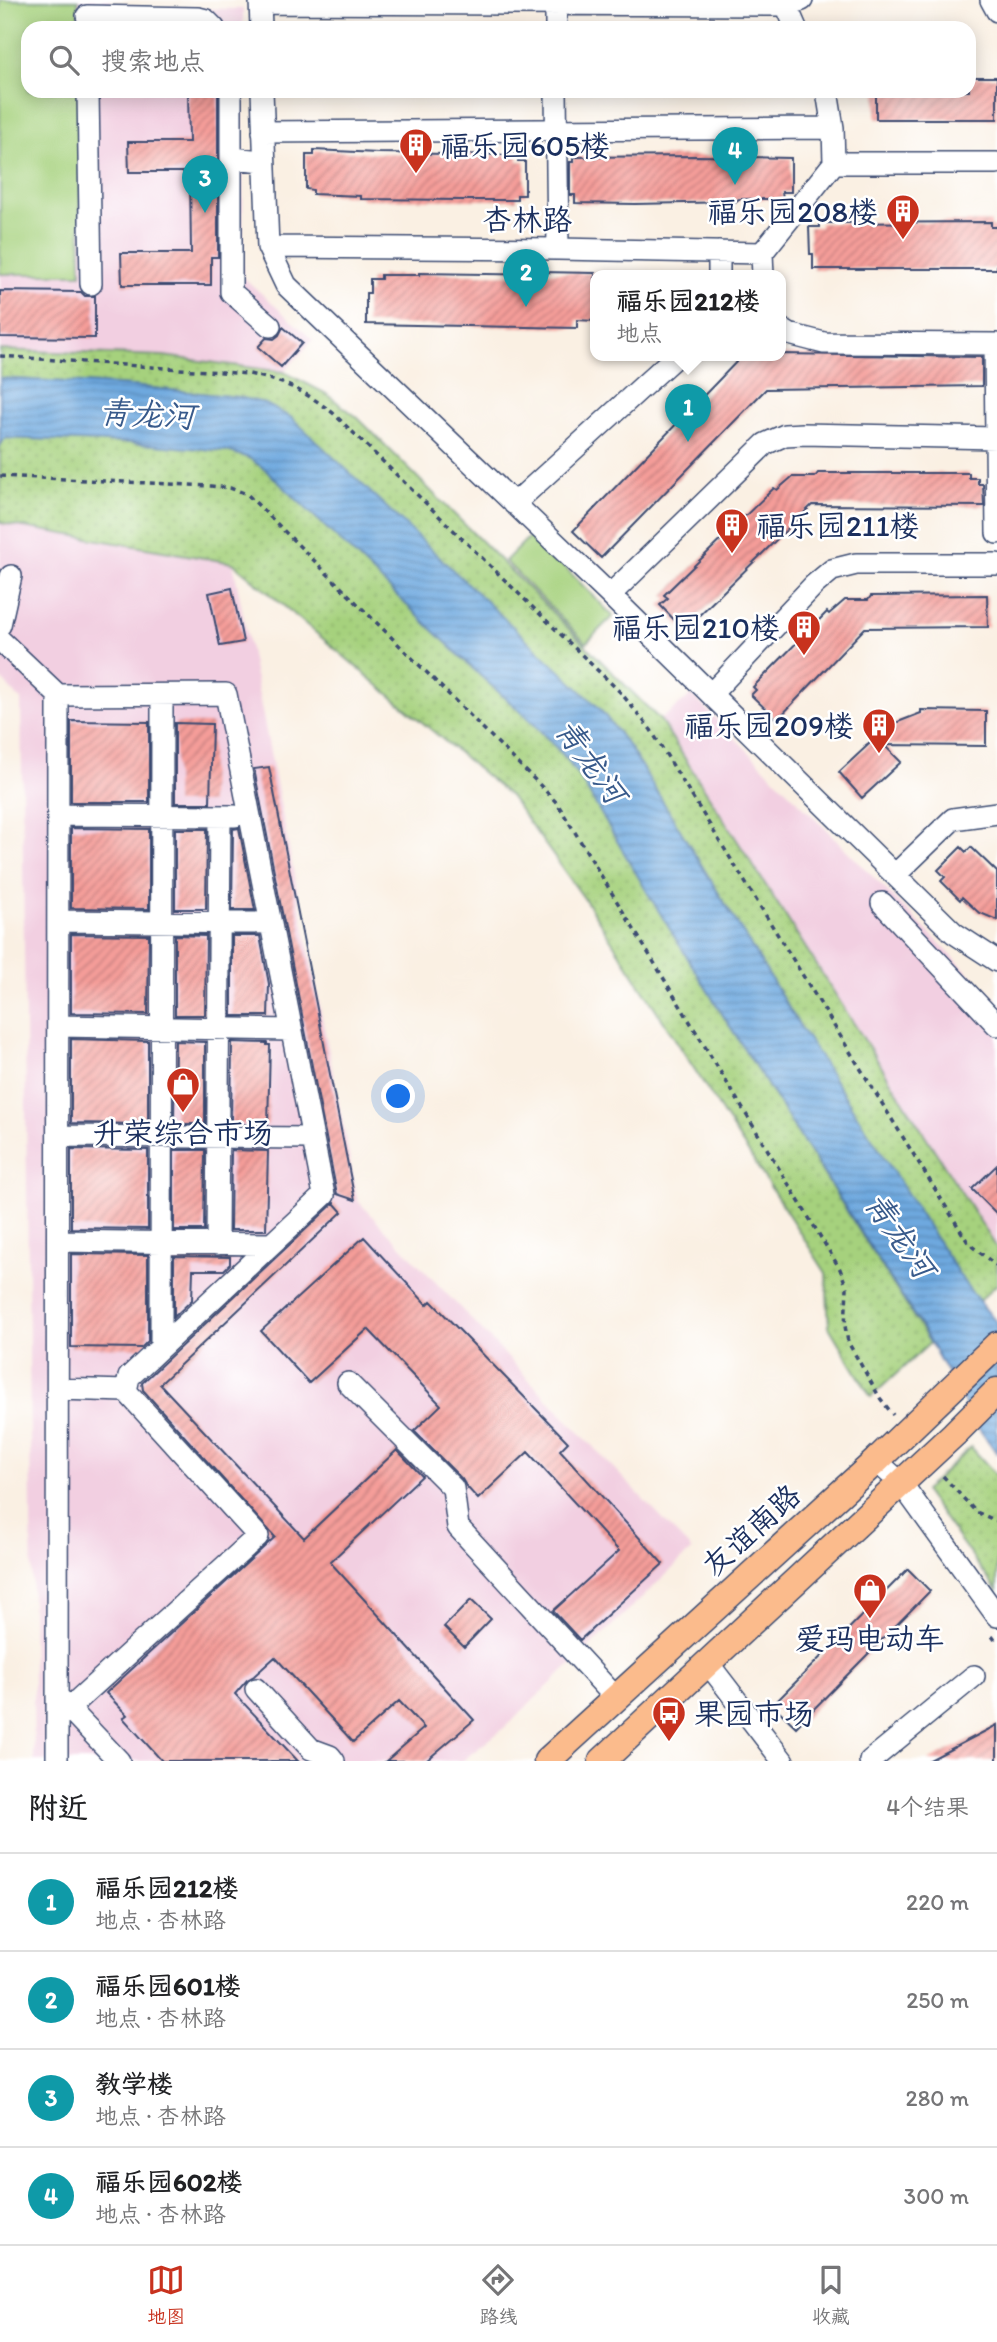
<!DOCTYPE html>
<html lang="zh">
<meta charset="utf-8">
<style>
:root{--surface:#fff;--page:#f2f2f2;--text:#202124;--muted:#757577;--line:#e0e0e0;--accent:#c8321e}
body{margin:0;font-family:Itim,"LXGW WenKai TC",sans-serif;background:var(--page);color:var(--text)}
.you{position:absolute;left:399px;top:1097px;width:24px;height:24px;margin:-18px;border:5px solid #fff;border-radius:50%;background:#1a73e8;box-shadow:0 0 0 10px #1a73e833}
.badge{display:grid;place-items:center;width:46px;height:46px;border-radius:50%;background:var(--accent);color:#fff;font-size:23px;font-weight:700}
.pin{position:absolute;translate:-50% -58px;filter:drop-shadow(0 2px 4px #0008)}
.pin::after{content:'';position:absolute;top:37px;width:24px;height:21px;background:inherit;clip-path:polygon(0 0,100% 0,50% 100%)}
.popup{position:absolute;left:590px;top:270px;width:196px;height:91px;box-sizing:border-box;display:grid;place-content:center;border-radius:14px;background:var(--surface);filter:drop-shadow(0 2px 5px #0005);font-size:23px;white-space:nowrap;color:var(--muted)}
.popup b{font-size:26px;color:var(--text)}
.popup::after{content:'';position:absolute;left:50%;top:100%;margin-left:-14px;border:14px solid transparent;border-top-color:var(--surface)}
.list{margin:0;padding:0;list-style:none}
h2{display:flex;justify-content:space-between;align-items:center;height:91px;margin:0;padding:0 28px;font-size:30px}
h2 small{font-size:23px;font-weight:400;color:var(--muted)}
.list li{display:grid;grid-template-columns:46px 1fr auto;gap:21px;align-items:center;box-sizing:border-box;height:98px;padding:0 28px;border-top:2px solid var(--line)}
.list b{display:block;font-size:26px;white-space:nowrap}
.list p{margin:0;font-size:23px;white-space:nowrap;color:var(--muted)}
.list em{font-size:23px;font-style:normal;color:var(--muted)}
.icon{flex:none;width:38px;height:38px;fill:none;stroke:currentColor;stroke-width:2;stroke-linecap:round;stroke-linejoin:round}
.map{position:relative;flex:none;width:997px;height:1761px;overflow:hidden}
.search{position:absolute;background:var(--surface);box-shadow:0 4px 18px #0003;left:21px;right:21px;top:21px;height:77px;display:flex;align-items:center;gap:18px;box-sizing:border-box;padding:0 24px;border-radius:21px;color:var(--muted);font-size:26px}
.sheet{height:483px;background:var(--surface)}
nav{display:flex;justify-content:space-around;align-items:center;box-sizing:border-box;height:98px;border-top:2px solid var(--line);background:var(--surface);font-size:19px;color:var(--muted)}
nav a{display:grid;justify-items:center;gap:4px}
nav .on{color:var(--accent)}
.map>svg:first-child{display:block}
.built{fill:#f2cfe1}
.park{fill:url(#park-dots);stroke:#60806e;stroke-width:2}
.pitch{fill:#a6d17d;stroke:#60806e;stroke-width:2}
.water{fill:url(#water-rules);stroke:#446c9e;stroke-width:2}
.building{fill:url(#building-hatch)}
.lines{fill:none;stroke-linecap:round;stroke-linejoin:round}
.minor-casing{stroke:#3c4c72;stroke-width:24}
.major-casing{stroke:#3c4c72;stroke-width:29}
.path{stroke:#3c4c72;stroke-width:3.5;stroke-dasharray:5 5;stroke-linecap:butt}
.minor{stroke:#fff;stroke-width:21}
.major{stroke:#fbbb8c;stroke-width:26}
.labels{text-anchor:middle;dominant-baseline:central;stroke-width:5;stroke-linejoin:round;paint-order:stroke}
.poi-label{font-size:30px;fill:#1b2f5e;stroke:#fff;text-anchor:start}
.street-label{font-size:30px;fill:#1b2f5e;stroke:#fff}
.water-label{font-size:32px;font-style:italic;fill:#385a8b;stroke:#fff}
</style>
<div class="map">
<svg width="997" height="1761" viewBox="0 0 997 1761">
<defs>
<pattern id="park-dots" width="8" height="8" patternUnits="userSpaceOnUse" patternTransform="scale(1.75)"><rect width="8" height="8" fill="#a6d17d"/><path d="M2 2h.1M6 6h.1" fill="none" stroke="#8eb46e" stroke-width="1.8" stroke-linecap="round"/></pattern>
<pattern id="water-rules" width="6" height="5" patternUnits="userSpaceOnUse" patternTransform="scale(1.75)"><rect width="6" height="5" fill="#6ea9df"/><path d="M0 2.5h6" fill="none" stroke="#5a8ab8"/></pattern>
<pattern id="building-hatch" width="6" height="6" patternUnits="userSpaceOnUse" patternTransform="scale(1.75)"><rect width="6" height="6" fill="#f59d99"/><path d="M-1 1l2-2M0 6l6-6M5 7l2-2" fill="none" stroke="#c68080"/></pattern>
</defs>
<rect width="100%" height="100%" fill="#fff"/>
<filter id="ink" filterUnits="userSpaceOnUse"><feTurbulence type="fractalNoise" baseFrequency=".0143" numOctaves="2"/><feDisplacementMap in="SourceGraphic" scale="14" xChannelSelector="R" yChannelSelector="G"/><feConvolveMatrix kernelMatrix="1 2 1 2 8 2 1 2 1" color-interpolation-filters="sRGB"/></filter>
<filter id="wash" filterUnits="userSpaceOnUse"><feTurbulence type="fractalNoise" baseFrequency=".00686" numOctaves="4" result="noise"/><feDisplacementMap in="SourceGraphic" scale="28" xChannelSelector="R" yChannelSelector="G"/><feGaussianBlur stdDeviation="1.57" result="paint"/><feColorMatrix in="noise" values="0 0 0 0 0 0 0 0 0 0 0 0 0 0 0 0 0 1.4 0 .05"/><feComposite in="paint" operator="in"/></filter>
<g filter="url(#wash)">
<rect width="100%" height="100%" fill="#faf0e3"/>
<!-- built -->
<path class="built" d="M0 0H110L111 8 243 9V28H28V91H243V277L313 340 284 372 163 356 0 350Z
M0 523 233 563 358 1201 692 1550 504 1728 462 1761H34L21 700 0 678Z
M692 695 997 1001V1248L660 720Z"/>
<!-- park -->
<path class="park" d="M0 350 163 356 284 372 325 393 357 417 661 721 997 1248V1284L979 1301 966 1285 801 1028 630 748 599 708 264 403 238 397 132 386 0 378Z
M4 438 130 443 227 451 249 458 266 470 484 679 527 717 566 758 583 783 649 895 719 1009 930 1343 871 1397 829 1327 826 1273 586 901 510 796 233 563 0 523V446Z
M971 1447 997 1476V1591L924 1491Z"/>
<!-- pitch -->
<path class="pitch" d="M0 0H78V28H28V91H79L81 274H0Z
M532 534 613 616 586 643 505 561Z"/>
<!-- water -->
<path class="water" d="M0 378 132 386 238 397 264 403 292 418 599 708 630 748 801 1028 966 1285 997 1323V1453L979 1429 922 1328 719 1009 649 895 583 783 566 758 527 717 484 679 266 470 249 458 227 451 130 443 5 438 0 446Z"/>
<g id="blocks">
<!-- building -->
<path class="building" d="M969 77H997V119H876V91H969Z
M188 91H218V257H211V285H122L121 253H191L190 172H129L128 142H189Z
M314 150 378 153 518 155V161H525V195H517V200H464L361 199V196L313 194V190L306 189V155H314Z
M698 156 791 158V192H782L783 199H739L735 202 635 204 575 203V195H570V162H573V157Z
M991 222V227H997V269H813V254H810L809 227H820V223Z
M541 272 595 273V321L577 320V328L366 324V293H370V279H381V275H419V273L541 275Z
M0 291 81 292 85 296H95V338L0 337Z
M283 327 302 343 281 367 258 347 266 338 274 339 279 335Z
M781 354 982 357V386L766 389 601 558 573 531 742 356H781Z
M818 473H969V478H978V484H983L984 506 812 505 684 630 660 605 668 598 664 595 774 488 777 490 792 477H815Z
M232 588 243 642 220 646 209 593Z
M987 595 988 627 865 628 777 720 751 695 756 690 753 687 827 612 829 614 845 600H868L871 596Z
M921 710 986 711V746L884 745 901 762 862 798 839 772 868 745H866L898 722 921 713Z
M71 721 149 722V802H71Z
M175 723 212 724 210 803H175Z
M269 767 355 1200 337 1194 254 769Z
M71 828 149 829V909L71 908Z
M239 828 255 910H232L233 829Z
M175 829H207L206 909H175Z
M961 847 966 852 971 847 997 872V920L978 912 962 897 960 900 941 881 945 877 938 870Z
M71 934 149 935 148 1014 71 1013Z
M175 935 206 936 205 1015H175Z
M232 936H260L269 984 268 1016H232Z
M71 1039 148 1041V1124L71 1123Z
M175 1041 205 1042V1124H174Z
M232 1042 267 1043V1045H270L268 1125 231 1124Z
M71 1149 148 1150V1229L71 1228Z
M174 1150H205L204 1230H174Z
M231 1150 268 1151 266 1230H230Z
M997 1165V1214L972 1189Z
M334 1203 342 1212 160 1384 304 1538 397 1450 422 1476 330 1562 474 1720 426 1761H386L424 1728 399 1701 353 1742 275 1657 254 1676 247 1680 235 1694 298 1761H162L123 1718 127 1715 106 1693 275 1537 143 1390 142 1383Z
M364 1237 427 1305 431 1301 568 1442 560 1450 663 1564 580 1640 553 1611 619 1551 528 1452 478 1499 466 1486 462 1479 414 1431 441 1405 368 1329 309 1383 261 1331Z
M71 1254 148 1255V1341L141 1348 71 1347Z
M174 1256 230 1257V1264L224 1270H193L192 1300 174 1317Z
M908 1569 930 1591 796 1727 773 1705Z
M471 1600 491 1619 464 1647 444 1627Z
M997 1725V1761H928Z"/>
</g>
</g>
<g filter="url(#ink)">
<use href="#blocks" fill-opacity="0" stroke="#3c4c72" stroke-width="2"/>
<g class="lines">
<!-- minor casing -->
<g class="minor-casing">
<path id="minor" d="M260 0 261 28
M786 0V5L796 28
M991 0 997 11
M260 3 786 5 802 0
M87 16 198 18 206 20 214 28
M556 28V0
M88 91 91 284
M231 91V158L264 161
M262 91 268 247 286 285 610 595 954 933 997 961
M556 91 558 249
M827 91 833 128 834 163
M263 132 833 128
M231 158V292L270 326
M834 163H997
M268 247 558 249 762 253
M762 253 834 163
M762 253 763 276
M719 276V252
M781 329 789 334 824 343 997 344
M995 344 997 533
M514 504 676 356
M610 595 765 444 785 435 803 434 996 438
M0 625 11 576
M0 640 58 695 226 694 324 1195 129 1377 126 1391
M711 694 814 585 832 570 856 564H997
M58 815 235 816
M896 874 953 819 997 813
M882 903 997 1025
M58 921 270 923
M58 1026 291 1030
M58 1136 312 1138
M58 1241 271 1244
M217 1244 220 816
M161 1346 162 696
M348 1383 453 1488 458 1527 616 1698
M58 1389 126 1391 258 1536 69 1708
M876 1461 901 1483 997 1616
M707 1662 783 1761
M256 1689 311 1749 330 1756 334 1761
M60 1699 119 1761
M57 1761 58 695
M870 1761 974 1676"/>
</g>
<!-- major casing -->
<g class="major-casing">
<path id="major" d="M547 1761 876 1461 997 1345
M602 1761 954 1434 997 1391"/>
</g>
<!-- path -->
<path class="path" d="M0 356 249 374C286 382 303 390 333 413L621 693 651 730 969 1244 997 1266
M0 476 211 486 230 488 247 494 538 783 557 803 573 829 840 1269 847 1288 845 1326 848 1342 880 1398 893 1415
M943 1476 976 1512 997 1521
M992 1636 997 1643"/>
<!-- minor -->
<use href="#minor" class="minor"/>
<!-- major -->
<use href="#major" class="major"/>
</g>
</g>
<!-- icons -->
<defs>
<g id="building-pin" transform="scale(1.75)"><path d="M0 17L-7.5 6A9.5 9.5 0 1 1 7.5 6Z" fill="#c8321e" stroke="#fff"/><path d="M-4-6H4V6H1V3H-1V6H-4ZM-2.5-4.3h1.7v1.8h-1.7ZM.8-4.3h1.7v1.8H.8ZM-2.5-1h1.7V.8h-1.7ZM.8-1h1.7V.8H.8Z" fill="#fff"/></g>
<g id="shop-pin" transform="scale(1.75)"><path d="M0 17L-7.5 6A9.5 9.5 0 1 1 7.5 6Z" fill="#c8321e" stroke="#fff"/><path d="M-5-2.5h2.3a2.7 3.5 0 0 1 5.4 0H5L5.5 6h-11ZM-1.5-2.5h3a1.5 2.3 0 0 0-3 0Z" fill="#fff"/></g>
<g id="bus-pin" transform="scale(1.75)"><path d="M0 17L-7.5 6A9.5 9.5 0 1 1 7.5 6Z" fill="#c8321e" stroke="#fff"/><path d="M-5-6H5V4H4V6H2V4H-2V6H-4V4H-5ZM-3.5-4V0h7V-4ZM-3.5 1.2v1.5H-2V1.2ZM2 1.2v1.5H3.5V1.2Z" fill="#fff"/></g>
</defs>
<g fill-rule="evenodd">
<use href="#building-pin" x="416" y="145"/>
<use href="#building-pin" x="903" y="211"/>
<use href="#building-pin" x="732" y="525"/>
<use href="#building-pin" x="804" y="627"/>
<use href="#building-pin" x="879" y="725"/>
<use href="#shop-pin" x="183" y="1084"/>
<use href="#shop-pin" x="870" y="1590"/>
<use href="#bus-pin" x="669" y="1713"/>
</g>
<g class="labels">
<!-- poi labels -->
<g class="poi-label">
<text x="440" y="145">福乐园605楼</text>
<text x="878" y="211" text-anchor="end">福乐园208楼</text>
<text x="756" y="525">福乐园211楼</text>
<text x="780" y="627" text-anchor="end">福乐园210楼</text>
<text x="854" y="725" text-anchor="end">福乐园209楼</text>
<text x="183" y="1132" text-anchor="middle">升荣综合市场</text>
<text x="870" y="1638" text-anchor="middle">爱玛电动车</text>
<text x="694" y="1713">果园市场</text>
</g>
<!-- street labels -->
<g class="street-label">
<text x="527" y="219">杏林路</text>
<text transform="translate(751 1530) rotate(-42)">友谊南路</text>
</g>
<!-- water labels -->
<g class="water-label">
<text transform="translate(147 414) rotate(3)">青龙河</text>
<text transform="translate(591 761) rotate(54)">青龙河</text>
<text transform="translate(900 1235) rotate(55)">青龙河</text>
</g>
</g>
</svg>
<div class="you"></div>
<div class="pin badge" style="left:688px;top:442px;background:#0f9aa8">1</div>
<div class="popup"><b>福乐园212楼</b>地点</div>
<div class="pin badge" style="left:526px;top:307px;background:#0f9aa8">2</div>
<div class="pin badge" style="left:205px;top:213px;background:#0f9aa8">3</div>
<div class="pin badge" style="left:735px;top:185px;background:#0f9aa8">4</div>
<div class="search"><svg class="icon" aria-label="search" viewBox="0 0 24 24"><circle cx="10" cy="10" r="6"/><path d="M15 15l6 6"/></svg>搜索地点</div>
</div>
<section class="sheet">
<h2>附近<small>4个结果</small></h2>
<ul class="list">
<li><span class="badge" style="background:#0f9aa8">1</span><div><b>福乐园212楼</b><p>地点 · 杏林路</p></div><em>220 m</em></li>
<li><span class="badge" style="background:#0f9aa8">2</span><div><b>福乐园601楼</b><p>地点 · 杏林路</p></div><em>250 m</em></li>
<li><span class="badge" style="background:#0f9aa8">3</span><div><b>教学楼</b><p>地点 · 杏林路</p></div><em>280 m</em></li>
<li><span class="badge" style="background:#0f9aa8">4</span><div><b>福乐园602楼</b><p>地点 · 杏林路</p></div><em>300 m</em></li>
</ul>
</section>
<nav>
<a class="on"><svg class="icon" aria-label="map" viewBox="0 0 24 24"><path d="M3 6l6-2 6 2 6-2v14l-6 2-6-2-6 2zM9 4v14M15 6v14"/></svg>地图</a>
<a><svg class="icon" aria-label="directions" viewBox="0 0 24 24"><path d="M12 3l9 9-9 9-9-9zM9 14v-3h6M13 9l2 2-2 2"/></svg>路线</a>
<a><svg class="icon" aria-label="saved" viewBox="0 0 24 24"><path d="M7 4h10v16l-5-4-5 4z"/></svg>收藏</a>
</nav>
